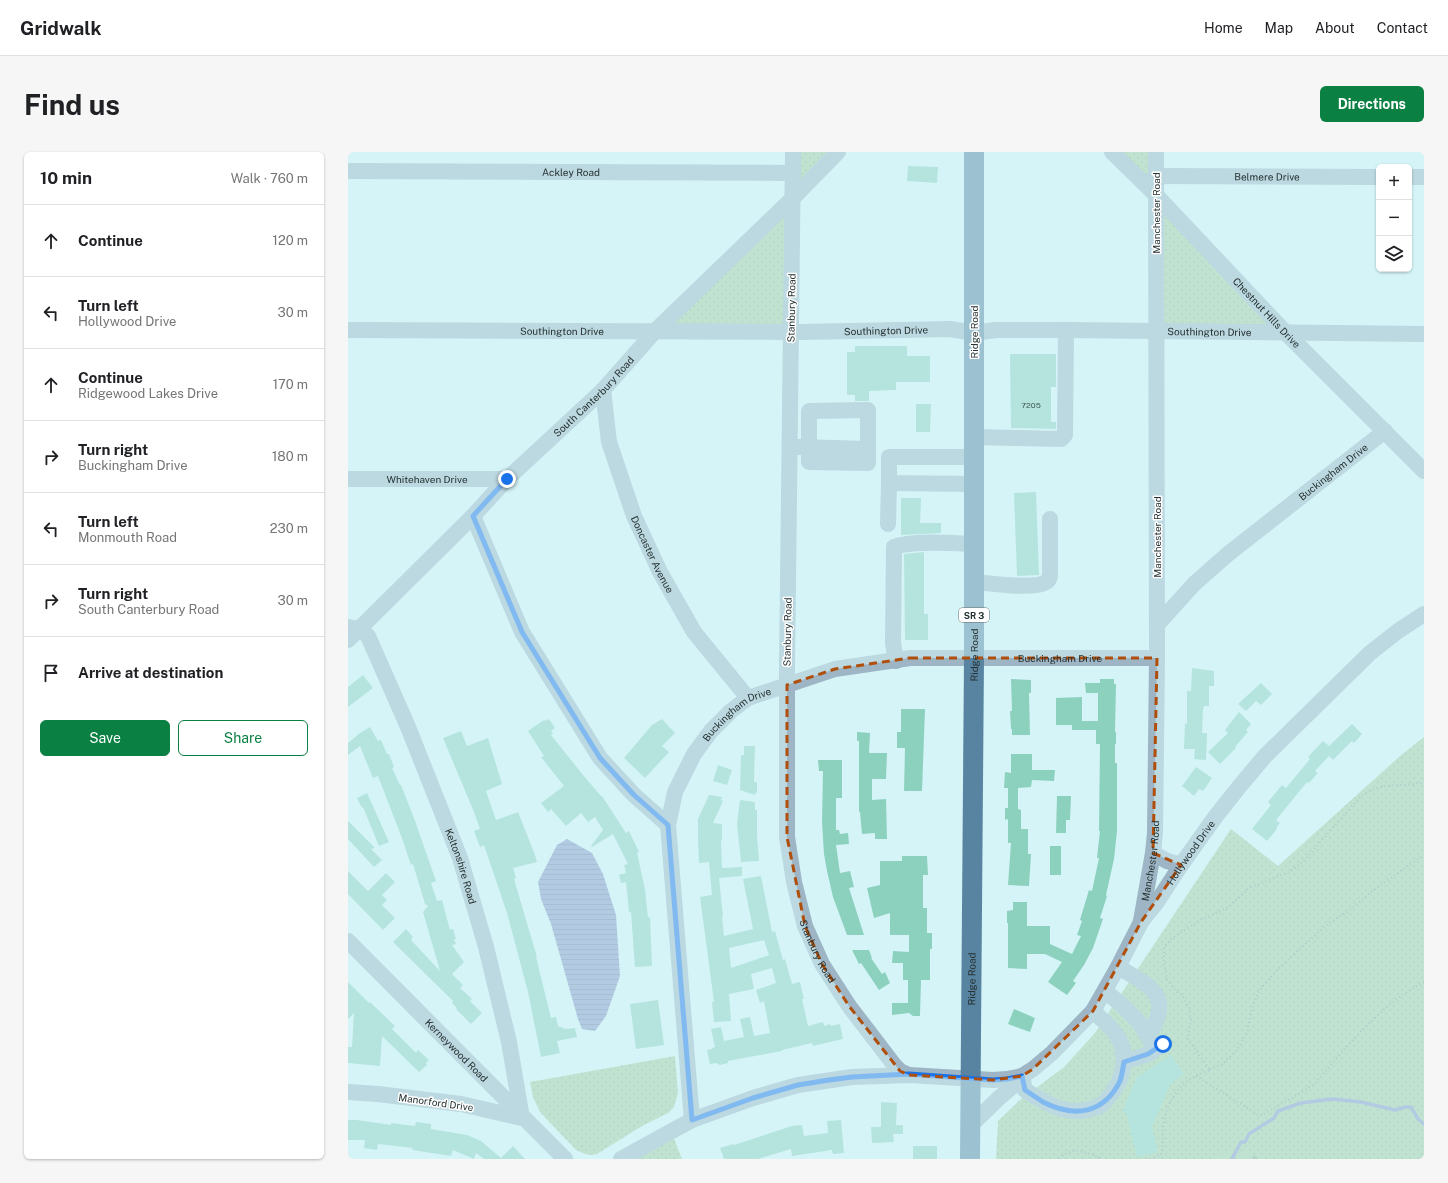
<!DOCTYPE html>
<meta charset="utf-8">
<style>
:root{--surface:#fff;--page:#f6f6f6;--text:#202124;--muted:#757577;--line:#e0e0e0;--accent:#0b8043}
body{margin:0;font-family:"Public Sans",sans-serif;background:var(--page);color:var(--text)}
.controls{position:absolute;right:12px;top:12px;display:grid;overflow:hidden;border-radius:6px;box-shadow:0 1px 3px #0004}
.controls button{width:36px;height:36px;display:grid;place-items:center;padding:0;border:0;border-bottom:1px solid var(--line);background:var(--surface);color:var(--text);font:20px sans-serif}
.stop{position:absolute;width:12px;height:12px;margin:-9px;border:3px solid #1a73e8;border-radius:50%;background:#fff}
.stop.end{background:#1a73e8;border-color:#fff;box-shadow:0 1px 4px #0008}
.list{margin:0;padding:0;list-style:none}
h2{display:flex;justify-content:space-between;align-items:center;height:52px;margin:0;padding:0 16px;font-size:17px}
h2 small{font-size:13px;font-weight:400;color:var(--muted)}
.list li{display:grid;grid-template-columns:26px 1fr auto;gap:12px;align-items:center;box-sizing:border-box;height:72px;padding:0 16px;border-top:1px solid var(--line)}
.list b{display:block;font-size:15px;white-space:nowrap}
.list p{margin:0;font-size:13px;white-space:nowrap;color:var(--muted)}
.list em{font-size:13px;font-style:normal;color:var(--muted)}
.actions{display:flex;gap:8px;padding:12px 16px}
.actions a{flex:1;padding:9px 0;border:1px solid var(--accent);border-radius:6px;text-align:center;font-size:14px;color:var(--accent)}
.actions .main{background:var(--accent);color:#fff}
.icon{flex:none;width:22px;height:22px;fill:none;stroke:currentColor;stroke-width:2;stroke-linecap:round;stroke-linejoin:round}
.map{position:relative;flex:none;width:1076px;height:1007px;overflow:hidden;border-radius:6px}
header{display:flex;align-items:center;gap:24px;box-sizing:border-box;height:56px;padding:0 20px;background:var(--surface);border-bottom:1px solid var(--line)}
header strong{font-size:19px}
nav{display:flex;gap:22px;margin-inline-start:auto;font-size:14px}
.intro{display:flex;align-items:center;justify-content:space-between;box-sizing:border-box;height:96px;padding:0 24px}
h1{margin:0;font-size:28px}
.button{padding:10px 18px;border-radius:6px;background:var(--accent);color:#fff;font-size:14px;font-weight:700}
main{display:flex;gap:24px;padding:0 24px}
aside{flex:1;background:var(--surface);border-radius:6px;box-shadow:0 1px 3px #0004}
.map>svg:first-child{display:block}
.grass{fill:url(#grass-dots)}
.forest{fill:url(#forest-firs)}
.water{fill:url(#water-rules)}
.lines{fill:none;stroke-linecap:round;stroke-linejoin:round}
.stream{stroke:#889acb;stroke-width:3.5}
.building{fill:#8cd1bd;fill-rule:evenodd}
.path{stroke:#7f9497;stroke-width:2;stroke-dasharray:1 3;stroke-linecap:butt}
.minor{stroke:#9db5c4;stroke-width:16}
.major{stroke:#5884a1;stroke-width:20}
.route{stroke:#1a73e8;stroke-width:5}
.marked{fill:none;stroke:#b04f0c;stroke-width:3;stroke-dasharray:8 5;stroke-linejoin:round}
.labels{text-anchor:middle;dominant-baseline:central;stroke-width:3;stroke-linejoin:round;paint-order:stroke}
.number-label{font-size:8px;fill:#3f5955}
.shield{fill:#fff;stroke:#666f70;stroke-width:1}
.shield-label{font-size:9px;font-weight:bold;fill:#253132}
.street-label{font-size:10px;fill:#253132;stroke:#fff}
</style>
<header>
<strong>Gridwalk</strong>
<nav><a>Home</a><a>Map</a><a>About</a><a>Contact</a></nav>
</header>
<div class="intro"><h1>Find us</h1><a class="button">Directions</a></div>
<main>
<aside>
<h2>10 min<small>Walk · 760 m</small></h2>
<ul class="list">
<li><svg class="icon" aria-label="ahead" viewBox="0 0 24 24"><path d="M12 20V5M6 11l6-6 6 6"/></svg><div><b>Continue</b></div><em>120 m</em></li>
<li><svg class="icon" aria-label="left" viewBox="0 0 24 24"><path d="M17 20v-9H6M10 6l-5 5 5 5"/></svg><div><b>Turn left</b><p>Hollywood Drive</p></div><em>30 m</em></li>
<li><svg class="icon" aria-label="ahead" viewBox="0 0 24 24"><path d="M12 20V5M6 11l6-6 6 6"/></svg><div><b>Continue</b><p>Ridgewood Lakes Drive</p></div><em>170 m</em></li>
<li><svg class="icon" aria-label="right" viewBox="0 0 24 24"><path d="M7 20v-9h11M14 6l5 5-5 5"/></svg><div><b>Turn right</b><p>Buckingham Drive</p></div><em>180 m</em></li>
<li><svg class="icon" aria-label="left" viewBox="0 0 24 24"><path d="M17 20v-9H6M10 6l-5 5 5 5"/></svg><div><b>Turn left</b><p>Monmouth Road</p></div><em>230 m</em></li>
<li><svg class="icon" aria-label="right" viewBox="0 0 24 24"><path d="M7 20v-9h11M14 6l5 5-5 5"/></svg><div><b>Turn right</b><p>South Canterbury Road</p></div><em>30 m</em></li>
<li><svg class="icon" aria-label="arrive" viewBox="0 0 24 24"><path d="M6 21V4h12l-3 4 3 4H6"/></svg><div><b>Arrive at destination</b></div></li>
</ul>
<div class="actions"><a class="main">Save</a><a>Share</a></div>
</aside>
<div class="map">
<svg width="1076" height="1007" viewBox="0 0 1076 1007">
<defs>
<pattern id="grass-dots" width="8" height="8" patternUnits="userSpaceOnUse"><rect width="8" height="8" fill="#a6cfa2"/><path d="M2 2h.1M6 6h.1" fill="none" stroke="#8fb28c" stroke-width="1.8" stroke-linecap="round"/></pattern>
<pattern id="forest-firs" width="22" height="20" patternUnits="userSpaceOnUse"><rect width="22" height="20" fill="#a6cfa2"/><path d="M5 1l3.5 6h-7zM16 11l3.5 6h-7z" fill="#8fb28c"/></pattern>
<pattern id="water-rules" width="6" height="5" patternUnits="userSpaceOnUse"><rect width="6" height="5" fill="#889acb"/><path d="M0 2.5h6" fill="none" stroke="#6f7ea5"/></pattern>
</defs>
<rect width="100%" height="100%" fill="#d5f4f8"/>
<!-- grass -->
<path class="grass" d="M445 0H490L445 46 442 179 308 178 445 46Z
M764 0H808V42L938 181 809 178 807 42Z
M1076 585V1007H648L650 969 672 948 716 915 747 881 883 677 930 714 1052 604Z
M327 904 330 941 326 955 320 961 294 974 249 1002 243 1003 237 1002 228 998 192 960 185 945 182 930Z
M325 984 334 1007H284Z"/>
<!-- forest -->
<path class="forest" d="M898 1000 915 1007H866L870 1002Z"/>
<!-- water -->
<path class="water" d="M219 687 244 701 255 722 268 763 272 824 258 864 247 879 234 877 230 867 203 772 193 747 190 730 209 693Z"/>
<g class="lines">
<!-- stream -->
<path class="stream" d="M884 1007 893 990H897L901 982 926 966 930 959 953 951 984 947 1013 950 1047 958 1057 955H1063L1070 967 1076 972"/>
</g>
<!-- building -->
<path class="building" d="M560 14 590 15 589 31 559 29Z
M507 194H559V204H582V230H548V238L521 239V249H507V243H499V200H507Z
M662 202H708V235H703V270H708V277L663 276Z
M568 252H583L582 280H568Z
M688 340 691 423 669 424 666 341Z
M553 346H573L572 371H593V381L553 383Z
M576 400V462H580V488H557L556 402Z
M844 516 866 519V534H861V554H856L855 558 854 581H859L858 608 846 607 847 597H836L837 571 839 572V539H843Z
M15 523 25 536 0 555V535Z
M663 527 683 528V541H681L682 583H664V577H663L662 559H664Z
M752 527H766V532H768L767 580H768V592H767V611H769V679L766 707 758 743 759 744 752 766 755 767 745 796 736 813 725 829 728 831 719 843 700 830 714 810 697 802H679V817L660 816V771H659V759L665 758V750H679V774H702V792L724 802 733 784 729 783 734 769 732 768 741 738 744 739 751 706H749L752 679H751L752 592H748V578H724V573H708V546L734 545V569H750V541H738L737 531H752Z
M913 531 924 542 913 553 908 549 898 559 890 552Z
M553 557H577L574 639H556L557 596H549V580H553Z
M891 560 903 572 898 578 900 580 887 595 888 596 872 612 860 600 880 581 877 578Z
M201 567 207 576 203 579 205 581 203 583 235 623 253 644H254L278 681 281 679 291 700 289 701 297 737 300 766 302 765 304 814 287 815 283 760H281L278 730 273 731 271 723 278 721 276 713 280 712 265 682 244 695 243 694 255 678 247 665 240 670 233 661 218 674 203 657 200 660 193 651 216 634 193 605 196 604 180 579 196 568 197 569Z
M314 567 327 581 314 594 321 600 297 626 276 606 304 573Z
M1004 572 1014 582 1006 591 1004 589 985 608 981 604 967 619 970 621 961 631 959 630 928 668 932 671 928 676 929 677 919 689 904 677 923 653 920 650 934 633 938 636 962 607 960 605 975 589 981 594Z
M22 575 30 589 33 588 39 602H41L46 615 44 616 52 633H53L66 666 88 729 83 731 89 749 94 748 102 778 105 777 108 787H106L108 792 104 793 116 810 104 822 115 833 112 836 124 847 122 849 134 861 123 872 108 857 109 856 104 851 105 849 45 790 58 777 65 785 63 788 92 819 75 760 80 754 77 752 65 712 63 713 55 689 30 624 25 626 12 594 0 603V591L12 581Z
M113 579 119 594 140 586 154 632 138 639 148 668 170 660 187 703 189 710 165 716 168 726 166 727 189 805H188L203 866 208 865 210 874 218 877 227 876 229 885 209 889 212 901 193 905 180 840 159 761 136 693 132 695 126 679 132 677 126 660 95 586Z
M509 580 522 581 521 601H539L538 627H524V648L538 647 539 687H527V681L514 682 512 660H511V589H509Z
M396 594H407L406 630H409V641H407V643L392 638 393 603H396Z
M663 602H684V618H707L706 629 684 628 683 635 670 636V657L673 658V677H680V702H683L681 734 660 733 663 691H660V667L657 668V656H660V636H656L657 620 663 621Z
M470 608H494V646H488V678H491L492 682 500 681 501 692 488 693 492 721 502 719 506 735 501 736 516 783H499L485 745 479 719 476 702 474 670 475 619H471Z
M370 613 384 618 379 633 365 629Z
M848 615 864 626 855 639 851 637 846 644 834 634Z
M19 641 41 690 31 694 15 655 14 656 9 646Z
M361 643 374 645 373 648 375 649 365 671 374 672V688H373L374 716 394 715V724L371 726 375 765H374L376 784 405 777 395 727 413 724 424 780 427 779 435 808 437 807 444 832 452 830 456 847H454L460 874 475 870 476 874 482 872 483 874 492 872 495 887 465 894 464 891 434 898V899L380 909V911L372 913 368 911 362 912 359 898 364 897V896L367 895 363 877 373 875 376 889 396 885 392 867 402 865 406 884 422 881 416 849 412 851 408 838 428 831 424 816 403 822 406 837 381 842 383 869 366 870 364 850H366L352 745 364 743 361 710 351 711 350 687V667ZM416 788 421 803 383 816 381 796Z
M709 644H723L722 668H718V681H708Z
M392 648 407 650V658H409V683L411 709 393 710 389 672Z
M0 669 27 696 23 697 34 708 26 715 0 687Z
M702 694H713V723H702Z
M554 704H579L580 723H575V756H579V781H584V797H582V828H573L572 864H565L561 861 544 863V851H560V828H555V811H544L545 799 561 800V783H542V761L526 766 519 736 532 733V709H554Z
M0 719 20 739 38 721 47 730 34 743 39 748 34 753 47 766 35 778 0 742Z
M504 798H521L524 806H523L534 822 537 820 542 831 531 838 513 811 511 812Z
M0 830 21 851 22 850 47 874 44 877 68 901 70 898 81 908 78 911 79 913 71 920 34 884 32 914 0 911V895H4L6 861 0 867Z
M310 848 316 893 288 897 282 852Z
M666 857 687 866 682 880 660 872Z
M823 903 836 922 822 932 804 975 810 1000 789 1005 778 961 775 959 789 924H791Z
M533 950 549 951 548 973H555V982H545L546 990 524 991 523 975H533Z
M0 968H9L43 973V971L67 974 68 970 83 972V977L119 983 133 989 153 1006 165 994 177 1007H136L128 1001 126 1007 105 998 103 1004 64 998 65 996 30 992 29 998 16 996 17 988H0Z
M493 968 496 1001 485 1002 484 998 444 1004 443 997 410 1007H376L372 996 385 992 386 993 444 974 454 973 456 984 480 981 479 969Z
M565 994H589V1007H565Z"/>
<g class="lines">
<!-- path -->
<path class="path" d="M862 918 874 912 889 898 899 881 904 856 911 839 928 819 982 770 998 761 1024 739 1076 703
M848 924 912 964 956 939 967 931C998 896 1034 851 1076 830
M711 1007C725 992 738 1001 755 1007
M802 1007 812 1004C817 995 814 987 815 977 816 960 824 942 837 931 844 925 854 921 862 918L839 886 843 869 841 856 835 845 828 839 819 828 816 810V795L823 787 852 768 871 760 883 753 901 736 943 719 955 710 1012 645C1015 643 1019 640 1023 638 1038 631 1059 635 1076 630"/>
<!-- minor -->
<g class="minor">
<path id="s1" d="M445 0 439 516V685L446 730 457 774 474 812 501 854 547 914 552 919 561 923"/>
<path id="s2" d="M764 0 807 42 938 181 1076 319"/>
<path id="s3" d="M0 19 445 21"/>
<path id="s4" d="M807 24 1031 25"/>
<path d="M1061 25H1076"/>
<path id="s5" d="M0 178 454 180 602 177 626 181 648 178H718L1076 182"/>
<path id="s6" d="M255 238 261 290 286 364 312 420 346 480 400 546"/>
<path d="M626 285 713 287 717 283 718 178"/>
<path d="M450 295 520 297V307"/>
<path d="M626 305H541V331L626 332"/>
<path d="M520 311 461 310V259L520 258V297"/>
<path id="s7" d="M0 327H159"/>
<path d="M125 364 174 480 252 606 286 643 320 673"/>
<path d="M540 372 541 331"/>
<path d="M626 430C640 431 687 438 698 430 701 429 702 425 702 422V367"/>
<path id="s8" d="M809 473 846 432 880 402 1037 279"/>
<path id="s9" d="M0 475 11 477 20 484 60 575 112 706 138 795 161 890 174 966 113 952 30 942 0 940"/>
<path id="s10" d="M0 488 125 364 159 327 255 238 308 178 445 46 490 0"/>
<path d="M548 509 545 491 546 395C564 388 605 391 626 392"/>
<path d="M805 701 819 709 833 713"/>
<path id="s11" d="M793 769 805 701 807 681 809 506 808 0"/>
<path id="s12" d="M0 789 217 1007"/>
<path d="M770 815C802 834 827 844 800 884"/>
<path d="M757 839 775 854 791 870 807 897"/>
<path d="M776 910 800 902 815 892"/>
<path d="M674 924 677 938C697 951 718 964 743 957 747 956 751 955 754 952 761 947 765 940 769 933 776 921 778 904 773 891 767 877 755 869 745 859"/>
<path id="s13" d="M344 968 320 673 327 640 346 602 363 579 383 559 400 546 487 517 562 506H809"/>
<path d="M622 974 651 946 664 935 674 924"/>
<path id="s14" d="M273 1007 344 968 405 946 450 933 504 925 561 923 645 928 659 927 674 924 685 917 704 901 745 859 770 815 793 770 809 750 833 713 868 664 891 635 917 604 1022 501 1050 479 1076 462"/>
</g>
<!-- major -->
<path class="major" id="s15" d="M622 1007 626 506V0"/>
</g>
<g class="lines">
<!-- route -->
<path class="route" d="M159 327 125 364 174 480 252 606 286 643 320 673 344 968 405 946 450 933 481 928 504 925 561 922 645 928 659 927 674 924 677 938C683 942 689 946 695 950 726 966 756 962 772 929 774 923 775 916 776 910L800 902 815 892"/>
</g>
<!-- marked area -->
<path d="M0 0H1076V1007H0ZM562 506H809L805 701 833 713 793 770 745 859 685 917 674 924 645 928 561 923 552 919 501 854 474 812 457 774 439 685V533L487 517Z" fill="#d5f4f8" fill-opacity=".55" fill-rule="evenodd"/>
<path class="marked" d="M562 506H809L805 701 833 713 793 770 745 859 685 917 674 924 645 928 561 923 552 919 501 854 474 812 457 774 439 685V533L487 517Z"/>
<g class="labels">
<!-- number labels -->
<g class="number-label">
<text x="683" y="253">7205</text>
</g>
<!-- shield labels -->
<rect class="shield" x="611" y="456" width="30" height="14" rx="3"/>
<g class="shield-label">
<text x="626" y="463">SR 3</text>
</g>
<!-- street labels -->
<g class="street-label">
<text stroke="none"><textPath href="#s3" startOffset="223">Ackley Road</textPath></text>
<text stroke="none"><textPath href="#s4" startOffset="112">Belmere Drive</textPath></text>
<text transform="translate(808 61) rotate(-90)">Manchester Road</text>
<text transform="translate(443 156) rotate(-89)">Stanbury Road</text>
<text stroke="none"><textPath href="#s2" startOffset="223">Chestnut Hills Drive</textPath></text>
<text stroke="none"><textPath href="#s5" startOffset="214">Southington Drive</textPath></text>
<text stroke="none"><textPath href="#s5" startOffset="538">Southington Drive</textPath></text>
<text transform="translate(626 180) rotate(-90)">Ridge Road</text>
<text stroke="none"><textPath href="#s5" startOffset="862">Southington Drive</textPath></text>
<text stroke="none"><textPath href="#s10" startOffset="346">South Canterbury Road</textPath></text>
<text stroke="none"><textPath href="#s8" startOffset="234">Buckingham Drive</textPath></text>
<text stroke="none"><textPath href="#s7" startOffset="79">Whitehaven Drive</textPath></text>
<text transform="translate(809 385) rotate(-90)">Manchester Road</text>
<text stroke="none"><textPath href="#s6" startOffset="173">Doncaster Avenue</textPath></text>
<text transform="translate(439 480) rotate(-89)">Stanbury Road</text>
<text stroke="none"><textPath href="#s15" startOffset="504">Ridge Road</textPath></text>
<text stroke="none"><textPath href="#s13" startOffset="768">Buckingham Drive</textPath></text>
<text stroke="none"><textPath href="#s13" startOffset="432">Buckingham Drive</textPath></text>
<text stroke="none"><textPath href="#s14" startOffset="701">Hollywood Drive</textPath></text>
<text stroke="none"><textPath href="#s11" startOffset="61">Manchester Road</textPath></text>
<text stroke="none"><textPath href="#s9" startOffset="271">Keltonshire Road</textPath></text>
<text stroke="none"><textPath href="#s1" startOffset="804">Stanbury Road</textPath></text>
<text stroke="none"><textPath href="#s15" startOffset="180">Ridge Road</textPath></text>
<text stroke="none"><textPath href="#s12" startOffset="154">Kerneywood Road</textPath></text>
<text transform="translate(88 950) rotate(8)">Manorford Drive</text>
</g>
</g>
</svg>
<div class="controls">
<button>+</button>
<button>−</button>
<button><svg class="icon" aria-label="layers" viewBox="0 0 24 24"><path d="M12 4l9 5-9 5-9-5zM3 14l9 5 9-5"/></svg></button>
</div>
<div class="stop" style="left:815px;top:892px"></div>
<div class="stop end" style="left:159px;top:327px"></div>
</div>
</main>
